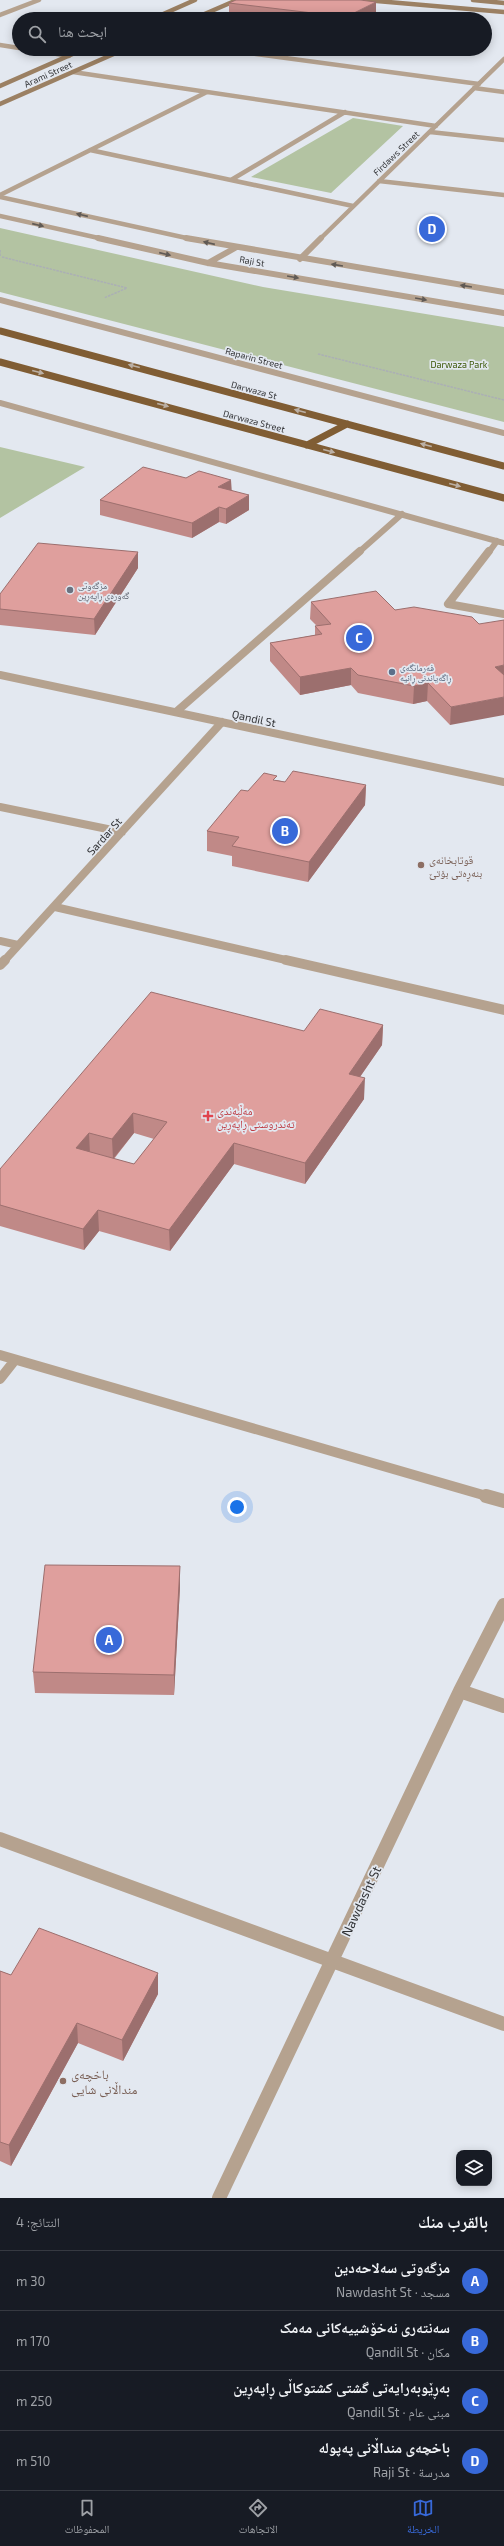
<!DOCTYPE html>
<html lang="ar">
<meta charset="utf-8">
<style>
:root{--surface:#171b24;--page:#20242c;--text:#f1f3f6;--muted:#9ea1a6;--line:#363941;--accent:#3869d9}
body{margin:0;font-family:"Exo 2","Noto Naskh Arabic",sans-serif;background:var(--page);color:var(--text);direction:rtl}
.controls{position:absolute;right:12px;bottom:12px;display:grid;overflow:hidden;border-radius:8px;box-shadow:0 2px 10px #0003}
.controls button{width:36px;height:36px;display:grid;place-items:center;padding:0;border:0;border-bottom:1px solid var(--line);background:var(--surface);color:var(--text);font:20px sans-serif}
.you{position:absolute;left:237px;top:1507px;width:14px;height:14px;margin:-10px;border:3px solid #fff;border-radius:50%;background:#1a73e8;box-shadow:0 0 0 6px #1a73e833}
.badge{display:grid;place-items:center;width:26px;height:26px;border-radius:50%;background:var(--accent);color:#fff;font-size:13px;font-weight:700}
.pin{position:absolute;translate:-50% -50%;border:2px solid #fff;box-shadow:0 1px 4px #0006}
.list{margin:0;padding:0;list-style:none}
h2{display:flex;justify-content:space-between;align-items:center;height:52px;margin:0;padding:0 16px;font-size:17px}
h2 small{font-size:13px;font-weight:400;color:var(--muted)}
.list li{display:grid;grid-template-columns:26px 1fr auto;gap:12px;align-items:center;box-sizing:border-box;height:60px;padding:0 16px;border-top:1px solid var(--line)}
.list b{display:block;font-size:15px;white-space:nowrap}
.list p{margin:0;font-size:13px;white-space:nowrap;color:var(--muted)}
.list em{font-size:13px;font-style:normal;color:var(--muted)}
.icon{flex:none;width:22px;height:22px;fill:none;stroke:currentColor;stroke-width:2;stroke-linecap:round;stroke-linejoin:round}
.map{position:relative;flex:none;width:504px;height:2198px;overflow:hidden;direction:ltr}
.search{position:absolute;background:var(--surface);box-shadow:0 2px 10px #0003;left:12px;right:12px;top:12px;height:44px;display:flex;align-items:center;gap:10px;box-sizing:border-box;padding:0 14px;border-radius:22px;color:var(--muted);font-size:15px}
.sheet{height:292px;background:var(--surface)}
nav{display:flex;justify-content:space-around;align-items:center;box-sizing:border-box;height:56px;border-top:1px solid var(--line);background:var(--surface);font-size:11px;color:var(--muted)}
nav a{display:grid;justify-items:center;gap:2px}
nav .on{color:var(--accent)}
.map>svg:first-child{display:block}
.green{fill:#b3c3a2}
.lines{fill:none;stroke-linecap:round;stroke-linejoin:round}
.path{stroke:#abafb5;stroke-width:1.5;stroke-dasharray:2.5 1;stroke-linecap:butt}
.service-far1{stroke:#b5a28f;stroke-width:6}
.service{stroke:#b5a28f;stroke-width:8}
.minor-far4{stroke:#b5a28f;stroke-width:4.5}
.minor-far3{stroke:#b5a28f;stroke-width:6}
.minor-far2{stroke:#b5a28f;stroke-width:8}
.minor-far1{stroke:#b5a28f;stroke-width:10}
.minor{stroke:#b5a28f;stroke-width:14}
.tertiary-far1{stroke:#b5a28f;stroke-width:4.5}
.tertiary{stroke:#b5a28f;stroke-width:6}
.secondary{stroke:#9b8063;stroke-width:4.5}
.trunk{stroke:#805d34;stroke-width:7}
.wall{fill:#c08987;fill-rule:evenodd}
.shaded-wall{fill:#9c6f6e}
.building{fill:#df9f9d;stroke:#9c6f6e;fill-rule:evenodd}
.oneway{fill:#605a55}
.oneway2{fill:#bbb0a5}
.worship-dot{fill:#6b7280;stroke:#e3e8f0;stroke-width:1.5}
.service-dot{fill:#5c6f8a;stroke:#e3e8f0;stroke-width:1.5}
.education-dot{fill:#8d6e63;stroke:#e3e8f0;stroke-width:1.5}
.health-dot{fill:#e0444e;stroke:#e3e8f0;stroke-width:1.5}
.labels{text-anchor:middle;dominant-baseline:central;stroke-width:3.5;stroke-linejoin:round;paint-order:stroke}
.far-street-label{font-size:9px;fill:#323336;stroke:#e3e8f0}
.far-park-label{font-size:9px;fill:#385400;stroke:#e3e8f0}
.far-worship-label{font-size:9px;fill:#5b616d;stroke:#e3e8f0;text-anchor:start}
.far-service-label{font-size:9px;fill:#4e5e75;stroke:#e3e8f0;text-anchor:start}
.street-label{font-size:11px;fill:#323336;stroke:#e3e8f0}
.education-label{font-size:11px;fill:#785e54;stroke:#e3e8f0;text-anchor:start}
.health-label{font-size:11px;fill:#be3a42;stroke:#e3e8f0;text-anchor:start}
.near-street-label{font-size:13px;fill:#323336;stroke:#e3e8f0}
.near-education-label{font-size:13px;fill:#785e54;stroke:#e3e8f0;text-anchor:start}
</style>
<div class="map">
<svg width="504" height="2198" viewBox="0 0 504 2198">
<rect width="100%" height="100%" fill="#e3e8f0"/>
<!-- green -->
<path class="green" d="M353 118 403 126 331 193 251 177Z
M0 228 263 287 504 327V422L0 292Z
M0 447 85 467 0 518Z"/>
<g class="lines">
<!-- path -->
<path class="path" d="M0 250V257
M2 257 127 288 104 298
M318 354 504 400"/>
<!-- service-far1 -->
<path class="service-far1" d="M0 403 504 543
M489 552 497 541"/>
<!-- service -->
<path class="service" d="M489 551 448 604 504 614"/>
<!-- minor-far4 -->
<path class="minor-far4" d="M0 15 39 0
M0 45 19 48
M27 49 69 56
M219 49 479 84
M73 72 436 126
M474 88 504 92
M430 132 504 140
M90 150 353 206
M231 180 345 112
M379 181 504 195
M0 195 207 92
M320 239 504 59"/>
<!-- minor-far3 -->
<path class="minor-far3" d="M300 259 321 238
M359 552 402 514"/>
<!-- minor-far2 -->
<path class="minor-far2" d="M0 675 504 782
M176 712 360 551
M0 807 122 832
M55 907 290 961
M0 941 18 945
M4 961 222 722"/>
<!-- minor-far1 -->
<path class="minor-far1" d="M286 960 504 1010
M0 965 5 960
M0 1355 490 1497
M0 1379 15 1360"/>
<!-- minor -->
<path class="minor" d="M486 1496 504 1501
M460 1691 504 1706
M0 1839 504 2024
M219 2198 460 1691 504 1605"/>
<!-- tertiary-far1 -->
<path class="tertiary-far1" d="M0 197 191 239
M0 216 103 239"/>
<!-- tertiary -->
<path class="tertiary" d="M98 238 208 263 504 313
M186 238 504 292
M208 263 235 248
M0 300 504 433"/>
<!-- secondary -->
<path class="secondary" d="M365 0 504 12
M473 0 504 3
M152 19 195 0
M193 19 237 0
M0 86 84 49
M0 104 125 49"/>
<!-- trunk -->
<path class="trunk" d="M0 331 504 466
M0 362 504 498
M307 445 347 424"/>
</g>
<!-- wall -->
<path class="wall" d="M229 3 376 12 363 19H276L229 13Z
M232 490 249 510 226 524 219 522 192 538 100 515V500Z
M138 552V568L95 635 0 625V594Z
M311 602 472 617 450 725 427 701 413 704 358 693 351 685 300 695 270 661V643L315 635V626H317L310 619Z
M277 780 285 782 366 785 365 805 308 882 232 866V856L207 851V831L248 791Z
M383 1025 382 1045 360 1077 364 1099 305 1184 234 1164 170 1251 99 1231 84 1250 0 1226V1169L304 1031ZM134 1133 154 1139 134 1164 114 1159Z
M180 1566V1587L174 1695 35 1693 33 1672Z
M0 1971 11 1975 158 1973V1994L123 2061 78 2043 11 2166 0 2161Z"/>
<!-- shaded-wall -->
<path class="shaded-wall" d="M376 2V12L363 19H346V17Z
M231 480 232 494 218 487Z
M249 495V510L226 524V509Z
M219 507V522L192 538V523Z
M138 552V568L95 635 94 619Z
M504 665V683L495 667Z
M351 668V685L300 695V677Z
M428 683 427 701 413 704 414 686Z
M504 697V715L450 725 451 707Z
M366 785 365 805 308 882 309 862Z
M383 1025 382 1045 348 1094 349 1074Z
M365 1078 364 1099 305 1184V1163Z
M133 1113 134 1133 113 1159 112 1139Z
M89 1133 90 1154 76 1148Z
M234 1143V1164L170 1251 169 1230Z
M98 1210 99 1231 84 1250 83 1229Z
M180 1566V1587L174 1695V1675Z
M158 1973V1994L123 2061 122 2040Z
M77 2023 78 2043 11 2166 9 2145Z"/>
<!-- building -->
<path class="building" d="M236 0H360L376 2 346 17 229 3Z
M143 467 186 478 199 471 231 480 218 487 249 495 226 509 219 507 192 523 100 500Z
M38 543 138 552 94 619 0 609V594Z
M376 591 395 610 414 607 472 617 479 624 504 620V665L495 667 504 675V697L451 707 428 683 414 686 358 675 351 668 300 677 270 643 322 634 315 626 331 624 311 602Z
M293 771 366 785 309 862 232 846 239 837 207 831 241 790 248 791 264 773 277 776 273 780 285 782Z
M151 992 304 1031 320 1009 383 1025 349 1074 365 1078 305 1163 234 1143 169 1230 98 1210 83 1229 0 1205V1169ZM133 1113 167 1122 134 1164 76 1148 89 1133 112 1139Z
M45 1565 180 1566 174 1675 33 1672Z
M39 1928 158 1973 122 2040 77 2023 9 2145 0 2142V1971L11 1975Z"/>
<!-- one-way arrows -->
<defs><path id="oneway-solid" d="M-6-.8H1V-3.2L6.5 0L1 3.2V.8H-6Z"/></defs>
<g class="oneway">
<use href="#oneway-solid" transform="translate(82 215) rotate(-167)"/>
<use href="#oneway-solid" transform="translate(38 225) rotate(13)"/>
<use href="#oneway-solid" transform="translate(209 243) rotate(-167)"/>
<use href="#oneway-solid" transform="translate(165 254) rotate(13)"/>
<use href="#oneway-solid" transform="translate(337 265) rotate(-171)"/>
<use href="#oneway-solid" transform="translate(293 277) rotate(10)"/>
<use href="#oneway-solid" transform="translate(466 286) rotate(-171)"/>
<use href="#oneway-solid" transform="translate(421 299) rotate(10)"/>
</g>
<g class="oneway2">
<use href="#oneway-solid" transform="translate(134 366) rotate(-165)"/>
<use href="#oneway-solid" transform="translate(38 372) rotate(15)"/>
<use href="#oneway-solid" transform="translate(163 405) rotate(15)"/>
<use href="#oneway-solid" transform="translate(300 411) rotate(-165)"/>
<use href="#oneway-solid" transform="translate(426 445) rotate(-165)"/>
<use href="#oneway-solid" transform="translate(329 451) rotate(15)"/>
<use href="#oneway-solid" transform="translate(455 485) rotate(15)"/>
</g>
<!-- markers -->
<circle class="worship-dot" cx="70" cy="590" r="4"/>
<circle class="service-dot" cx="392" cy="672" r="4"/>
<g class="education-dot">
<circle cx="421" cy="865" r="4"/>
<circle cx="63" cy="2081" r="4"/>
</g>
<path class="health-dot" d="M206 1110h4v4h4v4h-4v4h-4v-4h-4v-4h4z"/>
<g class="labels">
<!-- far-street labels -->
<g class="far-street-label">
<text transform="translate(48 74) rotate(-24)">Arami Street</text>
<text transform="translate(396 153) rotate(-44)">Firdaws Street</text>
<text transform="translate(252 261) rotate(10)">Raji St</text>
<text transform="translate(254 358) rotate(15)">Raparin Street</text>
<text transform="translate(254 390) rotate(15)">Darwaza St</text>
<text transform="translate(254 421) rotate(15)">Darwaza Street</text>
</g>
<!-- far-park labels -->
<g class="far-park-label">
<text x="459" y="364">Darwaza Park</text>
</g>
<!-- far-worship labels -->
<g class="far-worship-label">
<text x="78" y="585">مزگەوتی<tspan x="78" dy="10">گەورەی ڕاپەڕین</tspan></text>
</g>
<!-- far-service labels -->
<g class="far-service-label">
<text x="400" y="667">فەرمانگەی<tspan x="400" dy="10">ڕاگەیاندنی ڕانیە</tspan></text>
</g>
<!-- street labels -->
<g class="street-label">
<text transform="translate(254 718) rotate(12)">Qandil St</text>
<text transform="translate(104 836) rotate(-48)">Sardar St</text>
</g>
<!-- education labels -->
<g class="education-label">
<text x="429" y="859">قوتابخانەی<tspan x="429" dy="13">بنەڕەتی بۆتێ</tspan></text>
</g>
<!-- health labels -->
<g class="health-label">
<text x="217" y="1110">مەڵبەندی<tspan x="217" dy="13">تەندروستی ڕاپەڕین</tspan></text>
</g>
<!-- near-street labels -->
<g class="near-street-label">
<text transform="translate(361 1901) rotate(-65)">Nawdasht St</text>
</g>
<!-- near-education labels -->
<g class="near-education-label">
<text x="71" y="2074">باخچەی<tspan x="71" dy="15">منداڵانی شایی</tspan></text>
</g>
</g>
</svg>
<div class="controls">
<button><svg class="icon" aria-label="layers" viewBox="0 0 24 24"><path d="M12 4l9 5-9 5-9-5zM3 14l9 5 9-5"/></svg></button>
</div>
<div class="you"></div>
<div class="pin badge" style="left:109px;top:1640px">A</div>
<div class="pin badge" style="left:285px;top:831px">B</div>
<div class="pin badge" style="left:359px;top:638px">C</div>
<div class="pin badge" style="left:432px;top:229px">D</div>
<div class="search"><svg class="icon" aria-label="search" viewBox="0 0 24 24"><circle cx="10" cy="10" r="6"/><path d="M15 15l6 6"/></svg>ابحث هنا</div>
</div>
<section class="sheet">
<h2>بالقرب منك<small>النتائج: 4</small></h2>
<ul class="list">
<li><span class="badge">A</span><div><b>مزگەوتی سەلاحەدین</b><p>مسجد · Nawdasht St</p></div><em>30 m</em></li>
<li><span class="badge">B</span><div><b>سەنتەری نەخۆشییەکانی مەمک</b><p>مكان · Qandil St</p></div><em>170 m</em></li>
<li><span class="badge">C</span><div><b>بەڕێوبەرایەتی گشتی کشتوکاڵی ڕاپەڕین</b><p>مبنى عام · Qandil St</p></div><em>250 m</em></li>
<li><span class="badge">D</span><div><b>باخچەی منداڵانی پەپولە</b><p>مدرسة · Raji St</p></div><em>510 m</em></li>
</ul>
</section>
<nav>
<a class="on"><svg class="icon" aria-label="map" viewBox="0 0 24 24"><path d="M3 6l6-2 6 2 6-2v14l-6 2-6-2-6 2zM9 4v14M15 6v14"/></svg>الخريطة</a>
<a><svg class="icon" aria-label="directions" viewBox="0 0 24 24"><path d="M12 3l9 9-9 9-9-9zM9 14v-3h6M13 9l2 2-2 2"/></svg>الاتجاهات</a>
<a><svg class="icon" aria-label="saved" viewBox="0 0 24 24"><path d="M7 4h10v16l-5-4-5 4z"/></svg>المحفوظات</a>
</nav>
